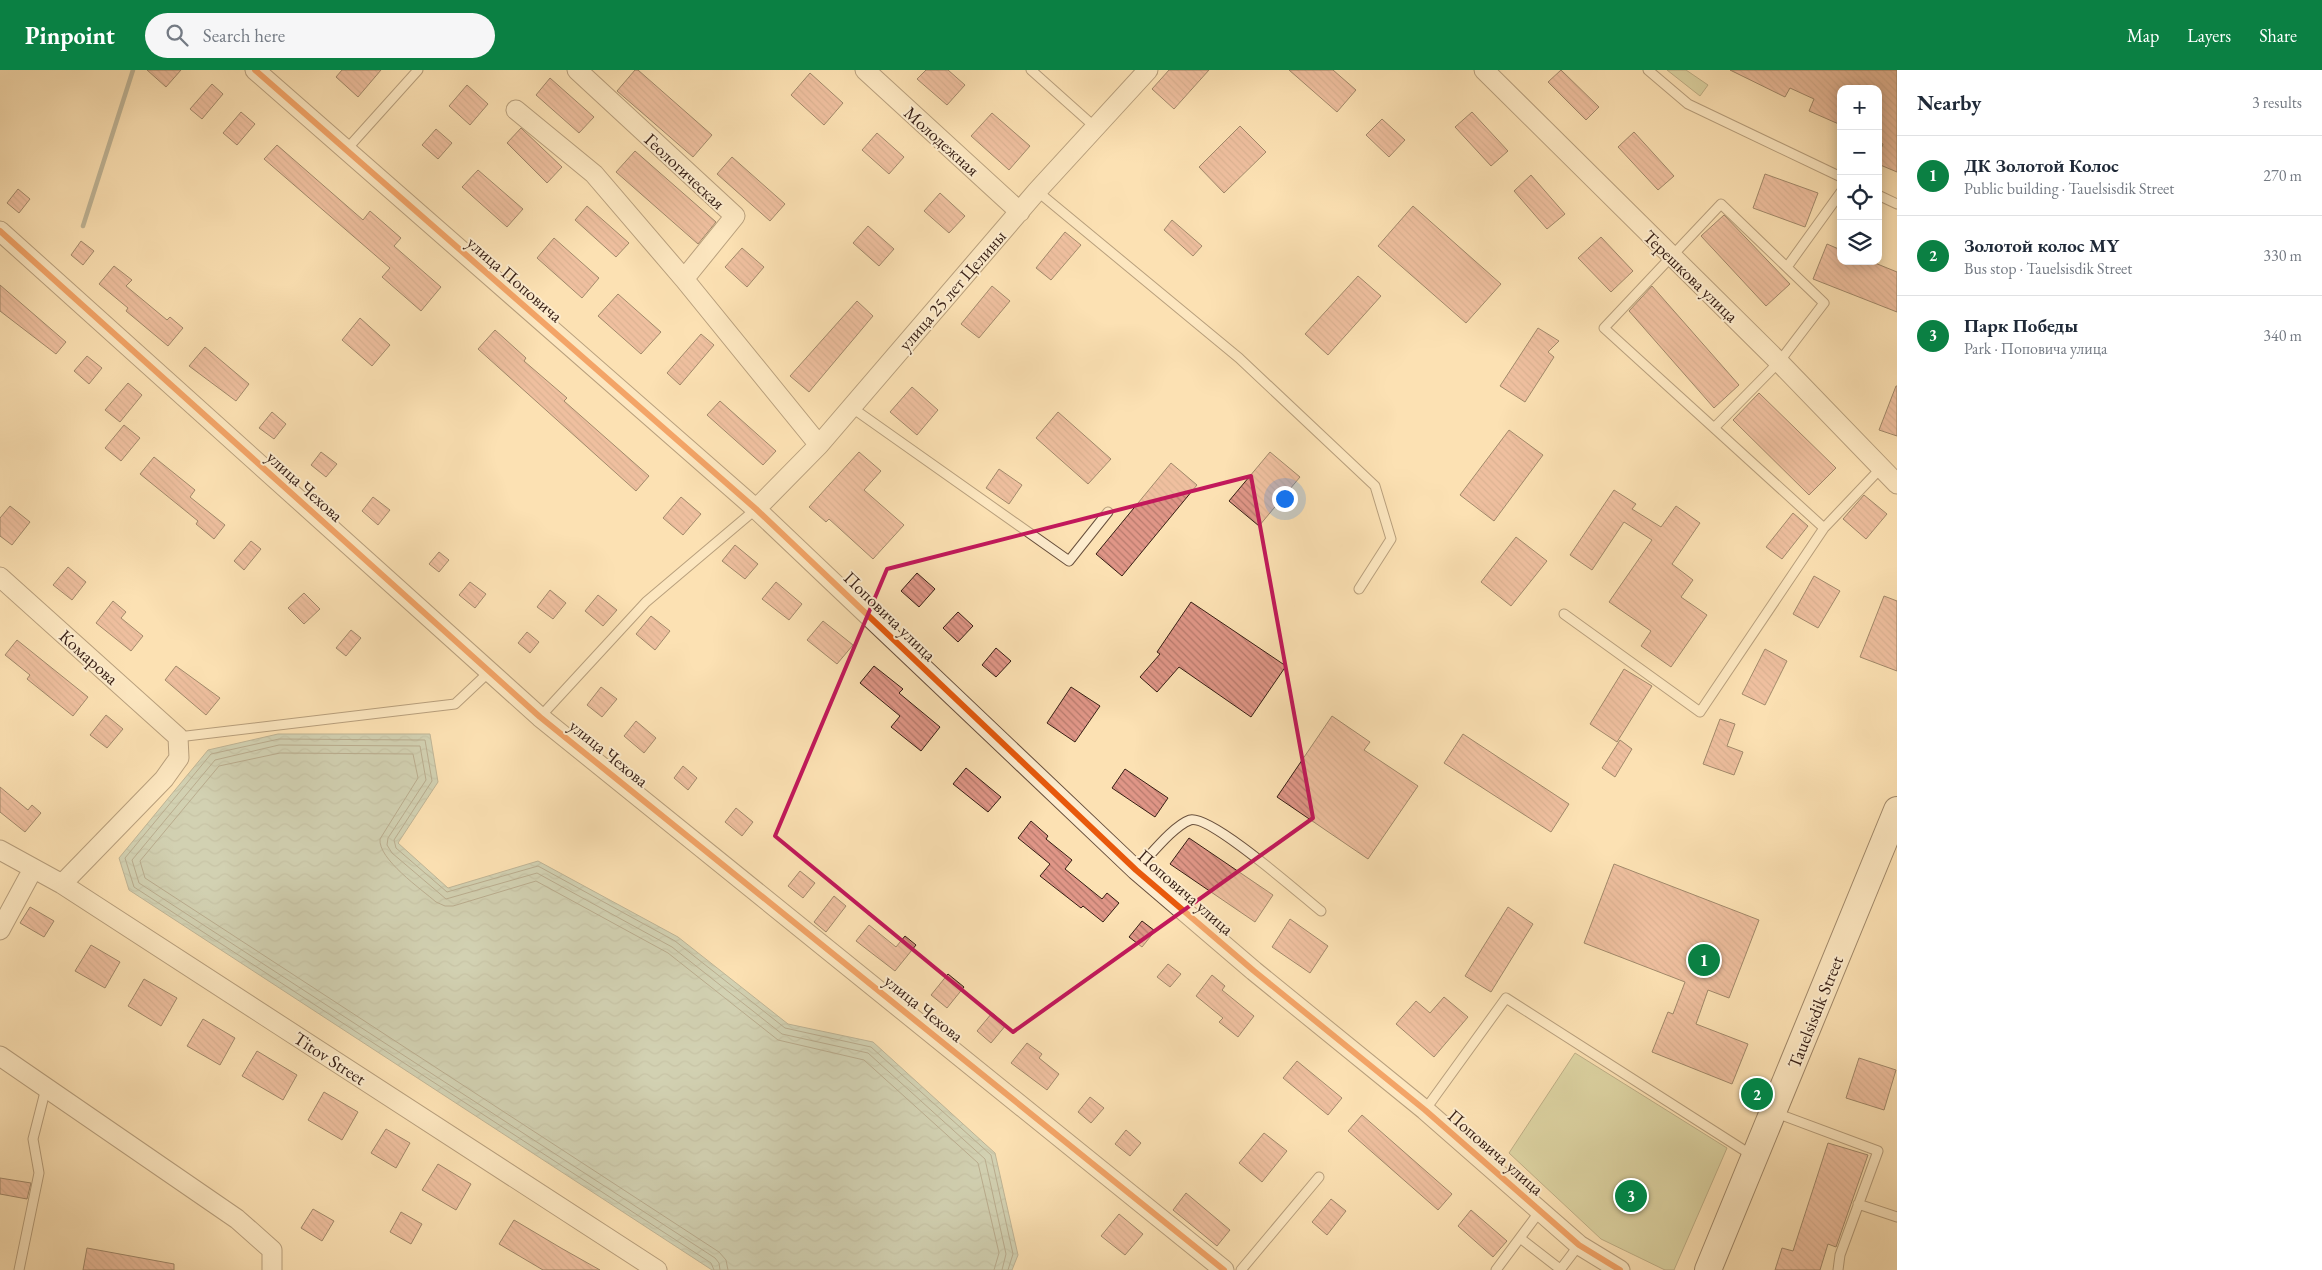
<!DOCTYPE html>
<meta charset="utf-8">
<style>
:root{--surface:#fff;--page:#f6f6f7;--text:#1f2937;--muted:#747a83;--line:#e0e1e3;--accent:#0b8043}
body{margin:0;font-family:"EB Garamond",serif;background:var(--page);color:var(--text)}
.controls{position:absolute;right:15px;top:15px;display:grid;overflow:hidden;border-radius:10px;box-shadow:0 2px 12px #0003}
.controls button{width:45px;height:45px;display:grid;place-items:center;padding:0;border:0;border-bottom:1px solid var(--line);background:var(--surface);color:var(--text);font:25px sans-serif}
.you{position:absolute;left:1284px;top:428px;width:18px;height:18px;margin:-12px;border:4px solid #fff;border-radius:50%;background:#1a73e8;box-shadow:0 0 0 8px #1a73e833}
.badge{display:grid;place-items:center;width:32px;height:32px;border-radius:50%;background:var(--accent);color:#fff;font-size:16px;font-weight:700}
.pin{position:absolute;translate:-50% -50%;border:2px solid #fff;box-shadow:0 1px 5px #0006}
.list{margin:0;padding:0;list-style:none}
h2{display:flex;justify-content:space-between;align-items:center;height:65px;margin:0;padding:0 20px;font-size:21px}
h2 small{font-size:16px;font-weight:400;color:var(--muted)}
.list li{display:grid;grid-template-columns:32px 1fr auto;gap:15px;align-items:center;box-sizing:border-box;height:80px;padding:0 20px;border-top:1px solid var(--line)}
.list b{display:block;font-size:19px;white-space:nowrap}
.list p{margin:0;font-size:16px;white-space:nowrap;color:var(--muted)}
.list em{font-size:16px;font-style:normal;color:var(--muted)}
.icon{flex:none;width:28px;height:28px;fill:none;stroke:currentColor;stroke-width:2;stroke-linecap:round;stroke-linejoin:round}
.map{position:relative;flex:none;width:1897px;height:1200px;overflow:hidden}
header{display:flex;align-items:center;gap:30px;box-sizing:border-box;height:70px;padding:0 25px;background:var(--accent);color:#fff}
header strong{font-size:24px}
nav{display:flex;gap:28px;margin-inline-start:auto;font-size:18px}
.search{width:350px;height:45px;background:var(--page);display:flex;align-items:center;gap:12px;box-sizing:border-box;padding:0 18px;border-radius:28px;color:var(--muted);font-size:19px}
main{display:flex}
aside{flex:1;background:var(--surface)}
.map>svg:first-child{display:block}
.green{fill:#b8c491;stroke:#777152}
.water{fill:url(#water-waves);stroke:#767d73}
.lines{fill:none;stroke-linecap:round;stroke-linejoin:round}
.shore{stroke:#6b6d63;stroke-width:1}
.stream{stroke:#767d73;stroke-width:4.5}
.building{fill:url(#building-back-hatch);stroke:#361e14}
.lane-casing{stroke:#684f3c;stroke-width:11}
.street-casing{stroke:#684f3c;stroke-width:21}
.secondary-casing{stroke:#361e14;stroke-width:28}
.lane{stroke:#fdecce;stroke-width:9}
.street{stroke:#fdecce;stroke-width:19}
.secondary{stroke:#fdecce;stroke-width:26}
.cycleway-casing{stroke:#fdecce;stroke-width:9}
.cycleway{stroke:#e8590c;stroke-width:6}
.marked{fill:none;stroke:#c2185b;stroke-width:4;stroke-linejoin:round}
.labels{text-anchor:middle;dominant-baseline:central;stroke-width:4;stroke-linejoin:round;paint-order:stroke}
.street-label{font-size:18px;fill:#361e14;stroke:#fdecce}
</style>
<header>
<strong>Pinpoint</strong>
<div class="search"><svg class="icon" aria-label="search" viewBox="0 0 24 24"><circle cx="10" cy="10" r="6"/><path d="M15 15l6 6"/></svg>Search here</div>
<nav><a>Map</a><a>Layers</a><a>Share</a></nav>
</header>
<main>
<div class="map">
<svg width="1897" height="1200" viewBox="0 0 1897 1200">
<defs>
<pattern id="water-waves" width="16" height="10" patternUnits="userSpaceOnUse" patternTransform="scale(1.25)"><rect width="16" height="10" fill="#a0bcb2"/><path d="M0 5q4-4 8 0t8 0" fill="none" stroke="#8aa198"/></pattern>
<pattern id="building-back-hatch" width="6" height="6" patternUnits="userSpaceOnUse" patternTransform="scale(1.25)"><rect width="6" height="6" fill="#e09687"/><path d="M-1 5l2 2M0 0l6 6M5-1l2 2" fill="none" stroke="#b67a6d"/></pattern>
</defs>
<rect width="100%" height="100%" fill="#fce1b3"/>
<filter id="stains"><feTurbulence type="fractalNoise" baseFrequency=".004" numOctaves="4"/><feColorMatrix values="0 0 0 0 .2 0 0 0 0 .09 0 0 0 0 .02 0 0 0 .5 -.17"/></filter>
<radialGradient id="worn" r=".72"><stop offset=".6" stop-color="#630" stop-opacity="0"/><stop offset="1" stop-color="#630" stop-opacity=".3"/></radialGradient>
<!-- green -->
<path class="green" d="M1667 0H1686L1708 15 1700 26Z
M1575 983 1727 1078 1674 1200H1665L1601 1169 1509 1083Z"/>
<!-- water -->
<path class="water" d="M278 664H430L438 712 398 773 448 818 538 791 678 867 788 954 873 972 995 1083 1018 1185 1012 1200H712L129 820 119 788 208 680Z"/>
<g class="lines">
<!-- shore -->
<path class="shore" d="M714 1200 711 1193 134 817 125 788 211 684 279 669 425 670 432 711 394 770 396 778 447 822 538 796 675 871 785 958 871 977 991 1085 1013 1184 1008 1200
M720 1200 719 1193 715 1188 139 813 132 790 215 690 279 675 420 676 426 710 388 768 387 775 392 783 446 829 537 803 672 877 782 964 868 983 985 1089 1006 1184 1002 1200
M728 1200 726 1190 719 1182 145 808 140 791 219 696 280 683 413 684 418 708 380 769C378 789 421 819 436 832L445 836H453L536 811 668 883 778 970 864 990 978 1093 999 1183 994 1200"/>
<!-- stream -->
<path class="stream" d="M83 156 133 0"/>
</g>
<!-- building -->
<path class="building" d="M147 0H181L166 17Z
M342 0H381L358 27 336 7Z
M635 0H638L712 65 693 87 617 21Z
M926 0H948L965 15 947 35 917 9Z
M1169 0H1209L1174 39 1152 19Z
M1289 0H1333L1356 20 1337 42Z
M1561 0 1599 37 1586 50 1548 12Z
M1730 0H1897V102L1878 94V86L1883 74 1878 72V19H1841V55L1809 41 1814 29 1790 18 1785 27Z
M810 3 843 33 824 55 791 25Z
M550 8 594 47 579 63 536 25Z
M212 14 223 24 202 49 190 39Z
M467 15 488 34 470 55 449 36Z
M241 42 255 54 237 75 223 63Z
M1472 42 1508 81 1491 96 1455 57Z
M992 43 1030 76 1009 100 971 66Z
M1382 49 1405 70 1389 87 1366 65Z
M1240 56 1266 82 1224 123 1199 97Z
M521 58 562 97 547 113 507 73Z
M436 59 452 73 438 89 422 75Z
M1634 62 1674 106 1658 120 1618 77Z
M877 63 904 87 889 104 862 80Z
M277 75 363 150 370 141 401 168 394 176 441 217 421 241 382 207 390 198 264 89Z
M635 81 716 152 698 174 616 102Z
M732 87 785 134 770 151 717 104Z
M478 100 523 139 507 157 462 117Z
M1765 104 1818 123 1805 157 1753 138Z
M1531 105 1565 144 1547 159 1514 121Z
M18 119 30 129 19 143 7 133Z
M940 123 965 146 949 163 924 141Z
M587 136 629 173 616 187 575 150Z
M1413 136 1501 214 1466 253 1378 176Z
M1724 145 1790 214 1766 236 1701 166Z
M1172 150 1202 176 1193 186 1164 160Z
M868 156 894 179 879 196 853 173Z
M1065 162 1081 175 1051 210 1036 198Z
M1601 167 1633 201 1611 222 1578 188Z
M554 168 599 208 582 228 537 188Z
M81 171 94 181 83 195 71 185Z
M1827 174 1841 180V191H1870L1897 202V242L1813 209Z
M742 178 764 197 747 217 725 197Z
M114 196 132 210 126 216 167 250 170 247 183 258 168 276 126 241 128 238 99 214Z
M1358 206 1381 226 1328 285 1305 264Z
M0 215 66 272 56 284 0 241Z
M992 216 1010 231 979 268 961 254Z
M1652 216 1739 315 1714 338 1629 241Z
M618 224 661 262 641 284 598 246Z
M857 231 873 246 809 322 790 306Z
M360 248 390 275 372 296 342 270Z
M1538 258 1559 271 1548 282 1554 287 1525 332 1500 316Z
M495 260 526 288 524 291 567 328 564 331 649 406 636 421 478 279Z
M701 264 714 275 680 315 667 303Z
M205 277 249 314 236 331 189 296Z
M87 286 102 298 89 314 74 301Z
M128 313 142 325 120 352 105 340Z
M1896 316H1897V366L1879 360Z
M912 317 938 340 917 365 890 342Z
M1759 323 1836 398 1809 425 1733 350Z
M720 331 776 381 763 395 707 345Z
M272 342 286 354 274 369 259 358Z
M1058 342 1111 389 1088 414 1036 368Z
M124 355 140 368 121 391 105 378Z
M1509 360 1543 385 1494 451 1460 425Z
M321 382 337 394 326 407 311 395Z
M859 382 881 401 864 420 904 455 873 489 829 449 826 452 809 437Z
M1270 382 1300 407 1259 456 1229 431Z
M154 387 195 420 190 427 225 455 214 469 196 454 198 451 140 404Z
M1171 393 1197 415 1122 506 1096 484Z
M999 399 1022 415 1009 434 986 418Z
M1614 420 1636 434 1632 439 1661 457 1676 436 1700 453 1672 494 1693 510 1681 527 1707 545 1671 597 1641 576 1651 561 1609 532 1652 470 1624 452 1592 500 1570 485Z
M1864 425 1887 444 1866 469 1843 449Z
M373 427 390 440 378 455 362 441Z
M681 427 701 444 683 465 663 448Z
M10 436 30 452 12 475 0 466V448Z
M1793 443 1808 456 1782 489 1766 477Z
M1516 467 1547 491 1511 536 1481 512Z
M251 471 261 479 244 500 234 491Z
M735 475 758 494 745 509 722 491Z
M439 482 449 490 439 502 429 494Z
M68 497 86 512 72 530 53 515Z
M917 503 935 519 919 537 901 521Z
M1814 506 1840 521 1818 558 1793 544Z
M470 512 486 524 475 538 459 525Z
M776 512 802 534 789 550 762 529Z
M550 520 566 533 553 549 537 537Z
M304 523 320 539 304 554 288 538Z
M598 525 617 540 603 556 585 541Z
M1884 526 1897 531V601L1860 587Z
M113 531 126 542 121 548 143 566 131 581 96 553Z
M1191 532 1286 596 1251 647 1179 597 1157 622 1140 607 1160 584 1157 582Z
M958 542 973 556 958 572 943 558Z
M651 546 670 561 655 580 636 564Z
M823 551 853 575 837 594 807 570Z
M351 560 361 568 346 586 336 578Z
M527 562 539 572 530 583 518 573Z
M17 570 88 627 73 646 27 609 30 605 5 585Z
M996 578 1011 591 996 607 982 595Z
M1765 579 1787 591 1765 635 1742 624Z
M176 596 220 628 206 645 165 610Z
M874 596 903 619 899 623 940 657 921 681 891 657 900 646 860 613Z
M1624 599 1652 616 1617 672 1590 654Z
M601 617 617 629 602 647 587 635Z
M1071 617 1100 636 1075 672 1047 653Z
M106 645 123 659 107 678 90 665Z
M1332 646 1370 672 1364 680 1418 716 1368 789 1277 727Z
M1720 649 1735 654 1727 676 1743 682 1734 705 1703 694Z
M636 651 656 668 644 683 624 666Z
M1463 664 1569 734 1551 762 1444 693Z
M1620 670 1632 679 1615 707 1602 698Z
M683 696 697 708 688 720 674 708Z
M966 698 1001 727 988 742 953 714Z
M1125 699 1168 728 1155 747 1112 718Z
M0 717 28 740 32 735 41 743 25 762 0 742Z
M736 738 753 752 742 766 725 752Z
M1031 751 1048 766 1046 769 1072 790 1065 799 1102 829 1107 823 1119 833 1103 852 1083 836 1081 838 1040 806 1050 794 1018 768Z
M1189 768 1273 825 1255 852 1170 794Z
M1614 794 1759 850 1729 928 1708 920 1696 954 1748 974 1732 1014 1652 982 1668 942 1673 944 1685 912 1584 873Z
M800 801 815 813 803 828 788 816Z
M834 826 846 836 826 862 814 852Z
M30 837 54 851 44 867 20 853Z
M1508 837 1533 854 1491 922 1465 906Z
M1290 849 1328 876 1310 903 1272 877Z
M1142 851 1155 861 1142 877 1129 867Z
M869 855 896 877 905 866 916 875 895 901 856 871Z
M91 875 120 892 105 918 75 901Z
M1168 894 1181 904 1170 917 1157 907Z
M948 904 964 917 947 938 931 925Z
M1212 905 1225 916 1222 920 1254 946 1238 967 1219 952 1223 948 1196 926Z
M144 909 177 928 161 956 128 936Z
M1444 927 1468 947 1434 987 1396 954 1416 931 1430 943Z
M992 943 1006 955 991 973 977 961Z
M203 949 235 968 220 995 187 976Z
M1027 973 1042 984 1039 988 1059 1004 1047 1020 1011 993Z
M257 981 297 1005 283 1030 242 1006Z
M1859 988 1896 1000 1884 1040 1846 1028Z
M1297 991 1342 1028 1328 1045 1283 1008Z
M324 1022 358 1042 342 1070 308 1050Z
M1090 1027 1104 1038 1091 1053 1078 1042Z
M1362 1045 1452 1124 1438 1140 1348 1061Z
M386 1059 410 1073 396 1098 371 1083Z
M1126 1060 1141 1073 1130 1086 1115 1074Z
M1264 1063 1287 1081 1262 1112 1239 1093Z
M1828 1073 1868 1085 1836 1177 1828 1174 1820 1200H1775L1782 1178 1793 1181Z
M438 1094 471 1114 456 1140 422 1120Z
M0 1108 31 1113 27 1129 0 1124Z
M1186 1123 1230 1160 1217 1176 1173 1140Z
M1331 1129 1346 1141 1327 1165 1312 1152Z
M313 1139 334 1151 322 1171 301 1158Z
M1471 1140 1507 1171 1493 1187 1458 1156Z
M401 1142 422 1154 411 1174 390 1162Z
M1119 1144 1143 1164 1125 1185 1101 1166Z
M514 1150 561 1178 600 1200H543L499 1174Z
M87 1178 174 1194V1200H83Z"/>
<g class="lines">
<!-- lane casing -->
<g class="lane-casing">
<path id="lane" d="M1031 0 1096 58
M1648 0 1688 34 1841 107
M346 80 418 0
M1037 121 1239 288 1375 416 1391 469 1359 519
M1878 125 1897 134
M1787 197 1841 122
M851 337 1069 491 1108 442
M1714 358 1779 292 1824 233 1721 134 1604 258 1824 458
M1564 544 1700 642 1824 458 1880 399
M540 647 646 532 756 439
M178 667 455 634 489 602
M1136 800C1150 786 1173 756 1190 750 1210 744 1301 825 1321 841
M1425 1040 1506 928 1753 1086
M1776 1043 1878 1081 1840 1185 1838 1200
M1858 1134 1897 1147
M1520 1168 1560 1199
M19 1200 39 1103 33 1069 46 1018
M1241 1200 1319 1107
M1496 1200 1540 1141
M1560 1200 1579 1175"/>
</g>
<!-- street casing -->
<g class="street-casing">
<path id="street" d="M255 0 756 439 1136 800 1254 901 1425 1040 1579 1175 1620 1200
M577 0 735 146 684 209
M865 0 1020 142
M1484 0 1779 292 1897 414
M516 40 594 104 684 209 819 375
M0 161 540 647 1224 1200
M756 439 819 375 1037 121 1148 0
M0 507 178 667 179 688 164 709 62 814
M0 780 62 814 657 1200
M0 860 33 799
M0 986 237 1149 272 1180V1200"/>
</g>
<!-- secondary casing -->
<g class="secondary-casing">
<path id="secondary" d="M1708 1200 1897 740"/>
</g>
<!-- lane -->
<use href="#lane" class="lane"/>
<!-- street -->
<use href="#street" class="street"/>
<!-- secondary -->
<use href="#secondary" class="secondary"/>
<!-- cycleway casing -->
<g class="cycleway-casing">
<path id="cycleway" d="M255 0 756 439 1136 800 1254 901 1425 1040 1579 1175 1620 1200
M0 161 540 647 1224 1200"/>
</g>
<!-- cycleway -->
<use href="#cycleway" class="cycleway"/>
</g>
<!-- marked area -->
<path d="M0 0H1897V1200H0ZM1251 406 1313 748 1013 962 775 766 887 499Z" fill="#fce1b3" fill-opacity=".55" fill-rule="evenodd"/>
<path class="marked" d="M1251 406 1313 748 1013 962 775 766 887 499Z"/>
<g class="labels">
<!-- street labels -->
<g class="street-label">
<text transform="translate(942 71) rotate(42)">Молодежная</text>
<text transform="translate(685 101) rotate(43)">Геологическая</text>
<text transform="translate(1691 206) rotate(44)">Терешкова улица</text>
<text transform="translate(515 209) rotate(41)">улица Поповича</text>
<text transform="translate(952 220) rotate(-49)">улица 25 лет Целины</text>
<text transform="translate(305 416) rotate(42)">улица Чехова</text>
<text transform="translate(890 546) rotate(44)">Поповича улица</text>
<text transform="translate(89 587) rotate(42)">Комарова</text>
<text transform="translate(609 683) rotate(39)">улица Чехова</text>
<text transform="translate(1186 822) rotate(41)">Поповича улица</text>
<text transform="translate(924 938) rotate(39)">улица Чехова</text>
<text transform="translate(1815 942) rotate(-68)">Tauelsisdik Street</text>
<text transform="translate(330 988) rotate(33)">Titov Street</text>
<text transform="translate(1496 1082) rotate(41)">Поповича улица</text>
</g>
</g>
<rect width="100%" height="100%" filter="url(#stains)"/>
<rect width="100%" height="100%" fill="url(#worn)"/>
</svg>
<div class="controls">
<button>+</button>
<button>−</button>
<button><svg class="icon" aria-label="locate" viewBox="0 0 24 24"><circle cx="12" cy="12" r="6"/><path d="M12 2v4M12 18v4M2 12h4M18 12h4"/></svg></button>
<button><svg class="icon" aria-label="layers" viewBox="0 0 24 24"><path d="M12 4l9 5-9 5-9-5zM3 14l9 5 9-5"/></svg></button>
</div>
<div class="you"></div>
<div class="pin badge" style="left:1704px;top:890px">1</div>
<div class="pin badge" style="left:1757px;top:1024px">2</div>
<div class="pin badge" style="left:1631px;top:1126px">3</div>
</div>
<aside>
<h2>Nearby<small>3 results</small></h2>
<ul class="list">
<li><span class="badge">1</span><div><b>ДК Золотой Колос</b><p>Public building · Tauelsisdik Street</p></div><em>270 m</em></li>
<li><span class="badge">2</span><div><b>Золотой колос МҮ</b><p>Bus stop · Tauelsisdik Street</p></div><em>330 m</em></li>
<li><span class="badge">3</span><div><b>Парк Победы</b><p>Park · Поповича улица</p></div><em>340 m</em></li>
</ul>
</aside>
</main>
